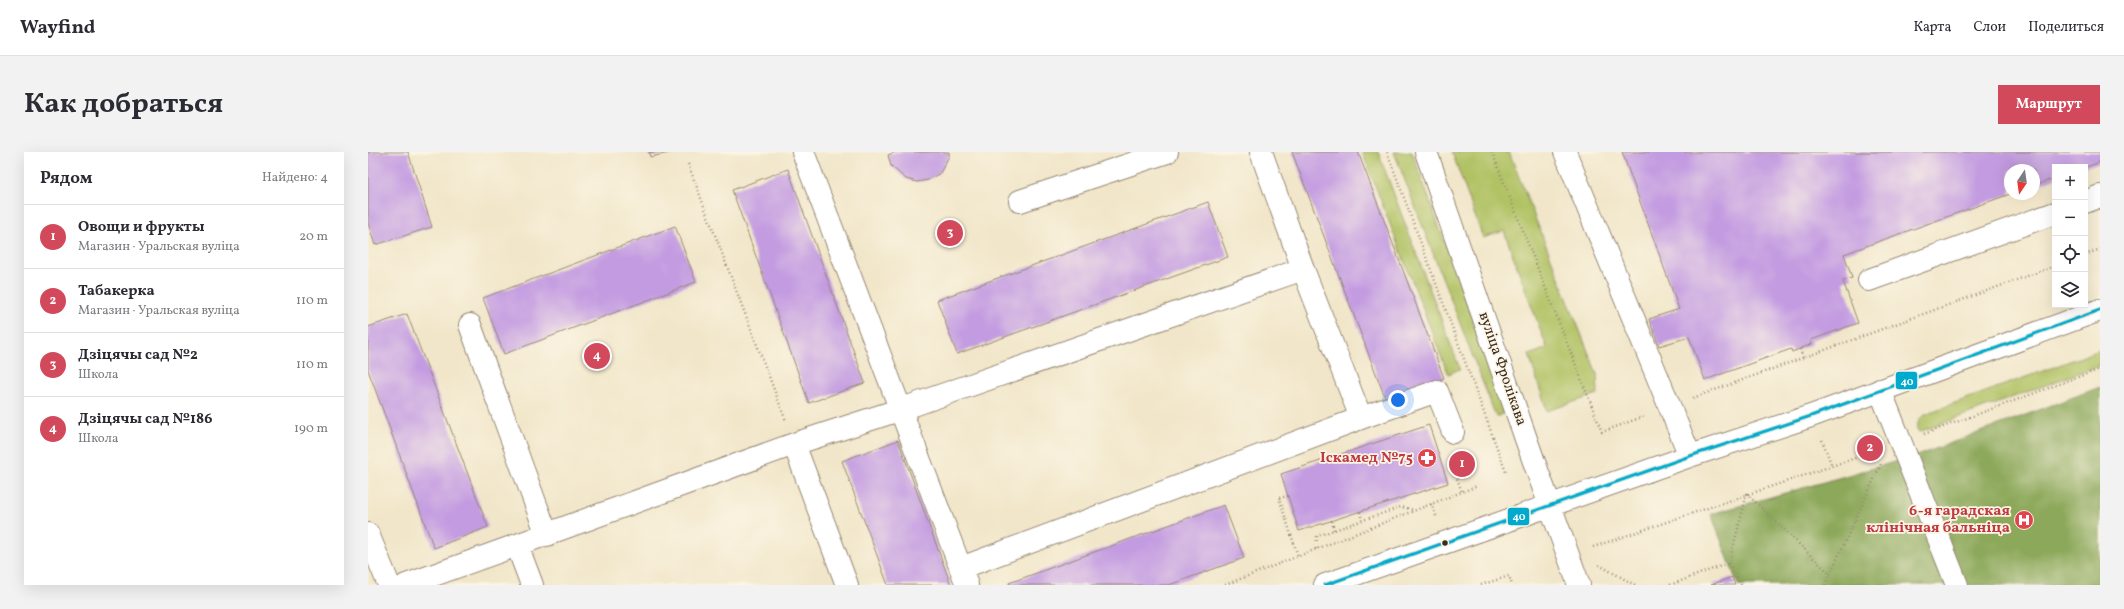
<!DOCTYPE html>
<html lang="ru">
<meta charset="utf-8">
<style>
:root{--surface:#fff;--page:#f2f2f3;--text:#2b2b33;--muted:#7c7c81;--line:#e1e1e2;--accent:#d1495b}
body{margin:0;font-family:Vollkorn,serif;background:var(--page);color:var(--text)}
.controls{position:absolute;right:12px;top:12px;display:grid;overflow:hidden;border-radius:0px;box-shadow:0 4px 16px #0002}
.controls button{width:36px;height:36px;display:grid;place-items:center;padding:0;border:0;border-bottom:1px solid var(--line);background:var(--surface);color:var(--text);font:20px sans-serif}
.compass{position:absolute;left:1636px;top:12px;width:36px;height:36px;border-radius:50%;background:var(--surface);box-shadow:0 4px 16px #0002;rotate:193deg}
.you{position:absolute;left:1030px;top:248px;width:14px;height:14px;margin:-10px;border:3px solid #fff;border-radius:50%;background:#1a73e8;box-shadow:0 0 0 6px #1a73e833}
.badge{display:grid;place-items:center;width:26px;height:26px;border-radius:50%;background:var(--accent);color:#fff;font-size:13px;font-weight:700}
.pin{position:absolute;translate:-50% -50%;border:2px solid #fff;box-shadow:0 1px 4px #0006}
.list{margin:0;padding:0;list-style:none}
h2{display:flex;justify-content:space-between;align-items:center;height:52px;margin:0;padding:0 16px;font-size:17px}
h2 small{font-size:13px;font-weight:400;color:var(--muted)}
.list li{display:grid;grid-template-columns:26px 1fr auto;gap:12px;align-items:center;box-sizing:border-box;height:64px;padding:0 16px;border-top:1px solid var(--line)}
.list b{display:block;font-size:15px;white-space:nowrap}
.list p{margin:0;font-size:13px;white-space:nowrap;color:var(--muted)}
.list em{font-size:13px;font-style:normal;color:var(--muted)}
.icon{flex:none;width:22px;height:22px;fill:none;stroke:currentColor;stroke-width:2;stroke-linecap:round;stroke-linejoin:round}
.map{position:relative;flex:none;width:1732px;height:433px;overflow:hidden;border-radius:0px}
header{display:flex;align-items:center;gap:24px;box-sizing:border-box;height:56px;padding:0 20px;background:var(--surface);border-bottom:1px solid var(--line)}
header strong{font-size:19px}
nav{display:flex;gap:22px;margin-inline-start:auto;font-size:14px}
.intro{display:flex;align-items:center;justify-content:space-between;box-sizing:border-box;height:96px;padding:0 24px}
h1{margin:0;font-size:28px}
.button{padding:10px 18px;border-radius:0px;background:var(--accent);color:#fff;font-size:14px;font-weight:700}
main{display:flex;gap:24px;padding:0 24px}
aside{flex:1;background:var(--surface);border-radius:0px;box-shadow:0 4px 16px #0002}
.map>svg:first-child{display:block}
.green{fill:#b1c265;stroke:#767642}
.forest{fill:#8ca85a;stroke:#64693c}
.building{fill:#c39be1}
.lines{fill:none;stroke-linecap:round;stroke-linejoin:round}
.minor-casing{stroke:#968874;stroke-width:24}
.path{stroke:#968874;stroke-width:2.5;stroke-dasharray:1 3;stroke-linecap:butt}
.minor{stroke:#fff;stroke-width:22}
.bus-1-casing{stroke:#fcf5e5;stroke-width:6}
.bus-1{stroke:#00a9ce;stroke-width:3}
.bus-dot{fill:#3b2a1e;stroke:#fcf5e5;stroke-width:1.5}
.labels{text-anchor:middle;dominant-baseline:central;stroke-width:3.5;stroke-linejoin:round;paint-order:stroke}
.street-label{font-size:15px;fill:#3b2a1e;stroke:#fcf5e5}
.health-label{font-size:15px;font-weight:bold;fill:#be3a42;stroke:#fcf5e5;text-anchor:end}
.line-badge{stroke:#fcf5e5;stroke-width:1.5}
.badge-label{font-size:11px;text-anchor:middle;font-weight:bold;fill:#fff}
</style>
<header>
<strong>Wayfind</strong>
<nav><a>Карта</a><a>Слои</a><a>Поделиться</a></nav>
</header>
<div class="intro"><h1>Как добраться</h1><a class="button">Маршрут</a></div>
<main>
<aside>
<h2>Рядом<small>Найдено: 4</small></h2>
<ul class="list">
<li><span class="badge">1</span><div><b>Овощи и фрукты</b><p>Магазин · Уральская вуліца</p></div><em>20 m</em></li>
<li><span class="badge">2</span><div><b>Табакерка</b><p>Магазин · Уральская вуліца</p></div><em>110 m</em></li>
<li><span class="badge">3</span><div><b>Дзіцячы сад №2</b><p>Школа</p></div><em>110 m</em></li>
<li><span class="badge">4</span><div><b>Дзіцячы сад №186</b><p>Школа</p></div><em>190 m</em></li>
</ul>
</aside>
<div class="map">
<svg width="1732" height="433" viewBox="0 0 1732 433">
<rect width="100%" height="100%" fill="#fcf5e5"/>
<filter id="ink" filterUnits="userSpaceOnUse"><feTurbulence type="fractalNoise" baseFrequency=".025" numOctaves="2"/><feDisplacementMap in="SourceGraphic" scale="8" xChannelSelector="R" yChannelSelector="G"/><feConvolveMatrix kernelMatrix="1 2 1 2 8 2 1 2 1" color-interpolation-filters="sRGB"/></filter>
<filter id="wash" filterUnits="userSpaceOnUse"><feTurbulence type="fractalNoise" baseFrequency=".012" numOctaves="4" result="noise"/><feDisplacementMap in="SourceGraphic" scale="16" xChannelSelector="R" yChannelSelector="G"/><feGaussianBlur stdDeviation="0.9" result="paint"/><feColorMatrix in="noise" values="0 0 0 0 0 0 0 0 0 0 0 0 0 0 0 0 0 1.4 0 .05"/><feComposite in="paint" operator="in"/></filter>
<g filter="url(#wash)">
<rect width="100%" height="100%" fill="#f1e6c9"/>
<!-- green -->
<path class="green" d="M994 0H1010L1092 217 1080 222Z
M1026 0H1044L1135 251 1134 262 1128 265Z
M1084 0H1141L1229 222 1230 242 1179 259 1161 203 1179 196 1136 79 1115 86Z
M1732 198V213L1551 280C1548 272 1550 268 1557 262Z"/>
<!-- forest -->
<path class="forest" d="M1732 235V433H1370L1343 362 1551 303Z"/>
<g id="blocks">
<!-- building -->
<path class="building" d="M0 0H40L64 75 7 93 0 71Z
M281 0H300L301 1 282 5Z
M528 0H581V4L572 21 560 28 549 30 538 27 523 14 520 3Z
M924 0H990L1076 226 1018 248Z
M1254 0H1732V10L1718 15H1687V26L1666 34V18H1642V42L1476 102 1484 126 1475 129 1490 171 1443 188 1444 192 1424 200 1423 197 1337 228 1321 185 1291 194 1281 167 1311 157Z
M420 17 497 231 441 251 364 38Z
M840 50 860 105 589 202 569 148Z
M307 74 328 130 136 202 115 146Z
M39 162 120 375 66 396 0 218V175Z
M1061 273 1080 331 931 379 913 322Z
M530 288 583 433H520L474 309Z
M856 353 876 406 801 433H642L641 431Z
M1364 425 1367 433H1343Z"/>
</g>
</g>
<g filter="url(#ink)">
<use href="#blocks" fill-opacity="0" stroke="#968874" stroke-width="1"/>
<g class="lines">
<!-- minor casing -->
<g class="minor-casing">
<path id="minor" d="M435 0 599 433
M1058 0 1165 307 1211 433
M1197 0 1322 304
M652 49 799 0
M1717 50 1732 44
M1501 128 1687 61
M102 173 179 383
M1512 238 1589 433
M993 266 1069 239 1085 280
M426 292 479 433
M0 382 21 433
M593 416 993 266 935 117 893 0
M38 433 149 393
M164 433 149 393 426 292 534 257 935 117
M957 433 1322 304 1443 264 1732 158"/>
</g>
<!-- path -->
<path class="path" d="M1019 0 1138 320
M1124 0 1234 280 1277 264
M320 12 418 269
M1717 103 1732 97
M1432 197 1435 206
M1325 246 1687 114
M1556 282 1732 217
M1454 288 1464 314
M1081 304 1094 340
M920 344 911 346 930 404
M1063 352 1069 366
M992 360 994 368
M964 369 966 379
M1225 395 1508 299
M948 397 949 384 1033 355 1047 358
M1231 413 1267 433
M857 433 1109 334
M1113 433 1141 424 1144 433
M1302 433 1361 411
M1373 433 1361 411 1379 342 1462 422
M1457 433 1513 312"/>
<!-- minor -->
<use href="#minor" class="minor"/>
<!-- bus-1 casing -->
<g class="bus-1-casing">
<path id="bus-1" d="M957 433 1322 304 1443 264 1732 158"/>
</g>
<!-- bus-1 -->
<use href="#bus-1" class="bus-1"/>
</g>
</g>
<!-- icons -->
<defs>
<g id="pharmacy-disc" transform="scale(1)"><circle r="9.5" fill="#e0444e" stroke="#fcf5e5"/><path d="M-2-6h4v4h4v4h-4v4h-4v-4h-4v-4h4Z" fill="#fff"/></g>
<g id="hospital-disc" transform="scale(1)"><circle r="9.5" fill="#e0444e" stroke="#fcf5e5"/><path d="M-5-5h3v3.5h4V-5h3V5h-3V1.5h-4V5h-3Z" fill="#fff"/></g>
</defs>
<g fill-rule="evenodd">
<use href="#pharmacy-disc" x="1059" y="306"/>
<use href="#hospital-disc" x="1656" y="368"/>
</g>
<!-- markers -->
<circle class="bus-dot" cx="1077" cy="391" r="3.5"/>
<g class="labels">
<!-- street labels -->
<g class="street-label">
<text transform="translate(1134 217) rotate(71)">вуліца Фролікава</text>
</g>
<!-- health labels -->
<g class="health-label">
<text x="1045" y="306">Іскамед №75</text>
<text x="1642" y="359">6-я гарадская<tspan x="1642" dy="17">клінічная бальніца</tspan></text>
</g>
</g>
<g class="line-badge">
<rect x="1527" y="219" width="23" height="19" rx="4" fill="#00a9ce"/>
<rect x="1139" y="355" width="23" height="19" rx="4" fill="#00a9ce"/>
</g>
<g class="badge-label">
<text x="1539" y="233">40</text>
<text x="1151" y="368">40</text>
</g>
</svg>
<div class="controls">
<button>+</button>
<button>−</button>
<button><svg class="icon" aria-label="locate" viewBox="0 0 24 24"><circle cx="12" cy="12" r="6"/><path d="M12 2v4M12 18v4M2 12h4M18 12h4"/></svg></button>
<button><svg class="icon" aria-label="layers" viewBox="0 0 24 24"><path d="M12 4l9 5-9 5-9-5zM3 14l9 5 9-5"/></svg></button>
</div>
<svg class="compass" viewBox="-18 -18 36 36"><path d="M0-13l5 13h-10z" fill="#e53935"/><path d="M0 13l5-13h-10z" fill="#7c7c81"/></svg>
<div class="you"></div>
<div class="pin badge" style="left:1094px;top:312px">1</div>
<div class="pin badge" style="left:1502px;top:296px">2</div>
<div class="pin badge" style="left:582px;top:81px">3</div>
<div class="pin badge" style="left:229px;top:204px">4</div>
</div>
</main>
